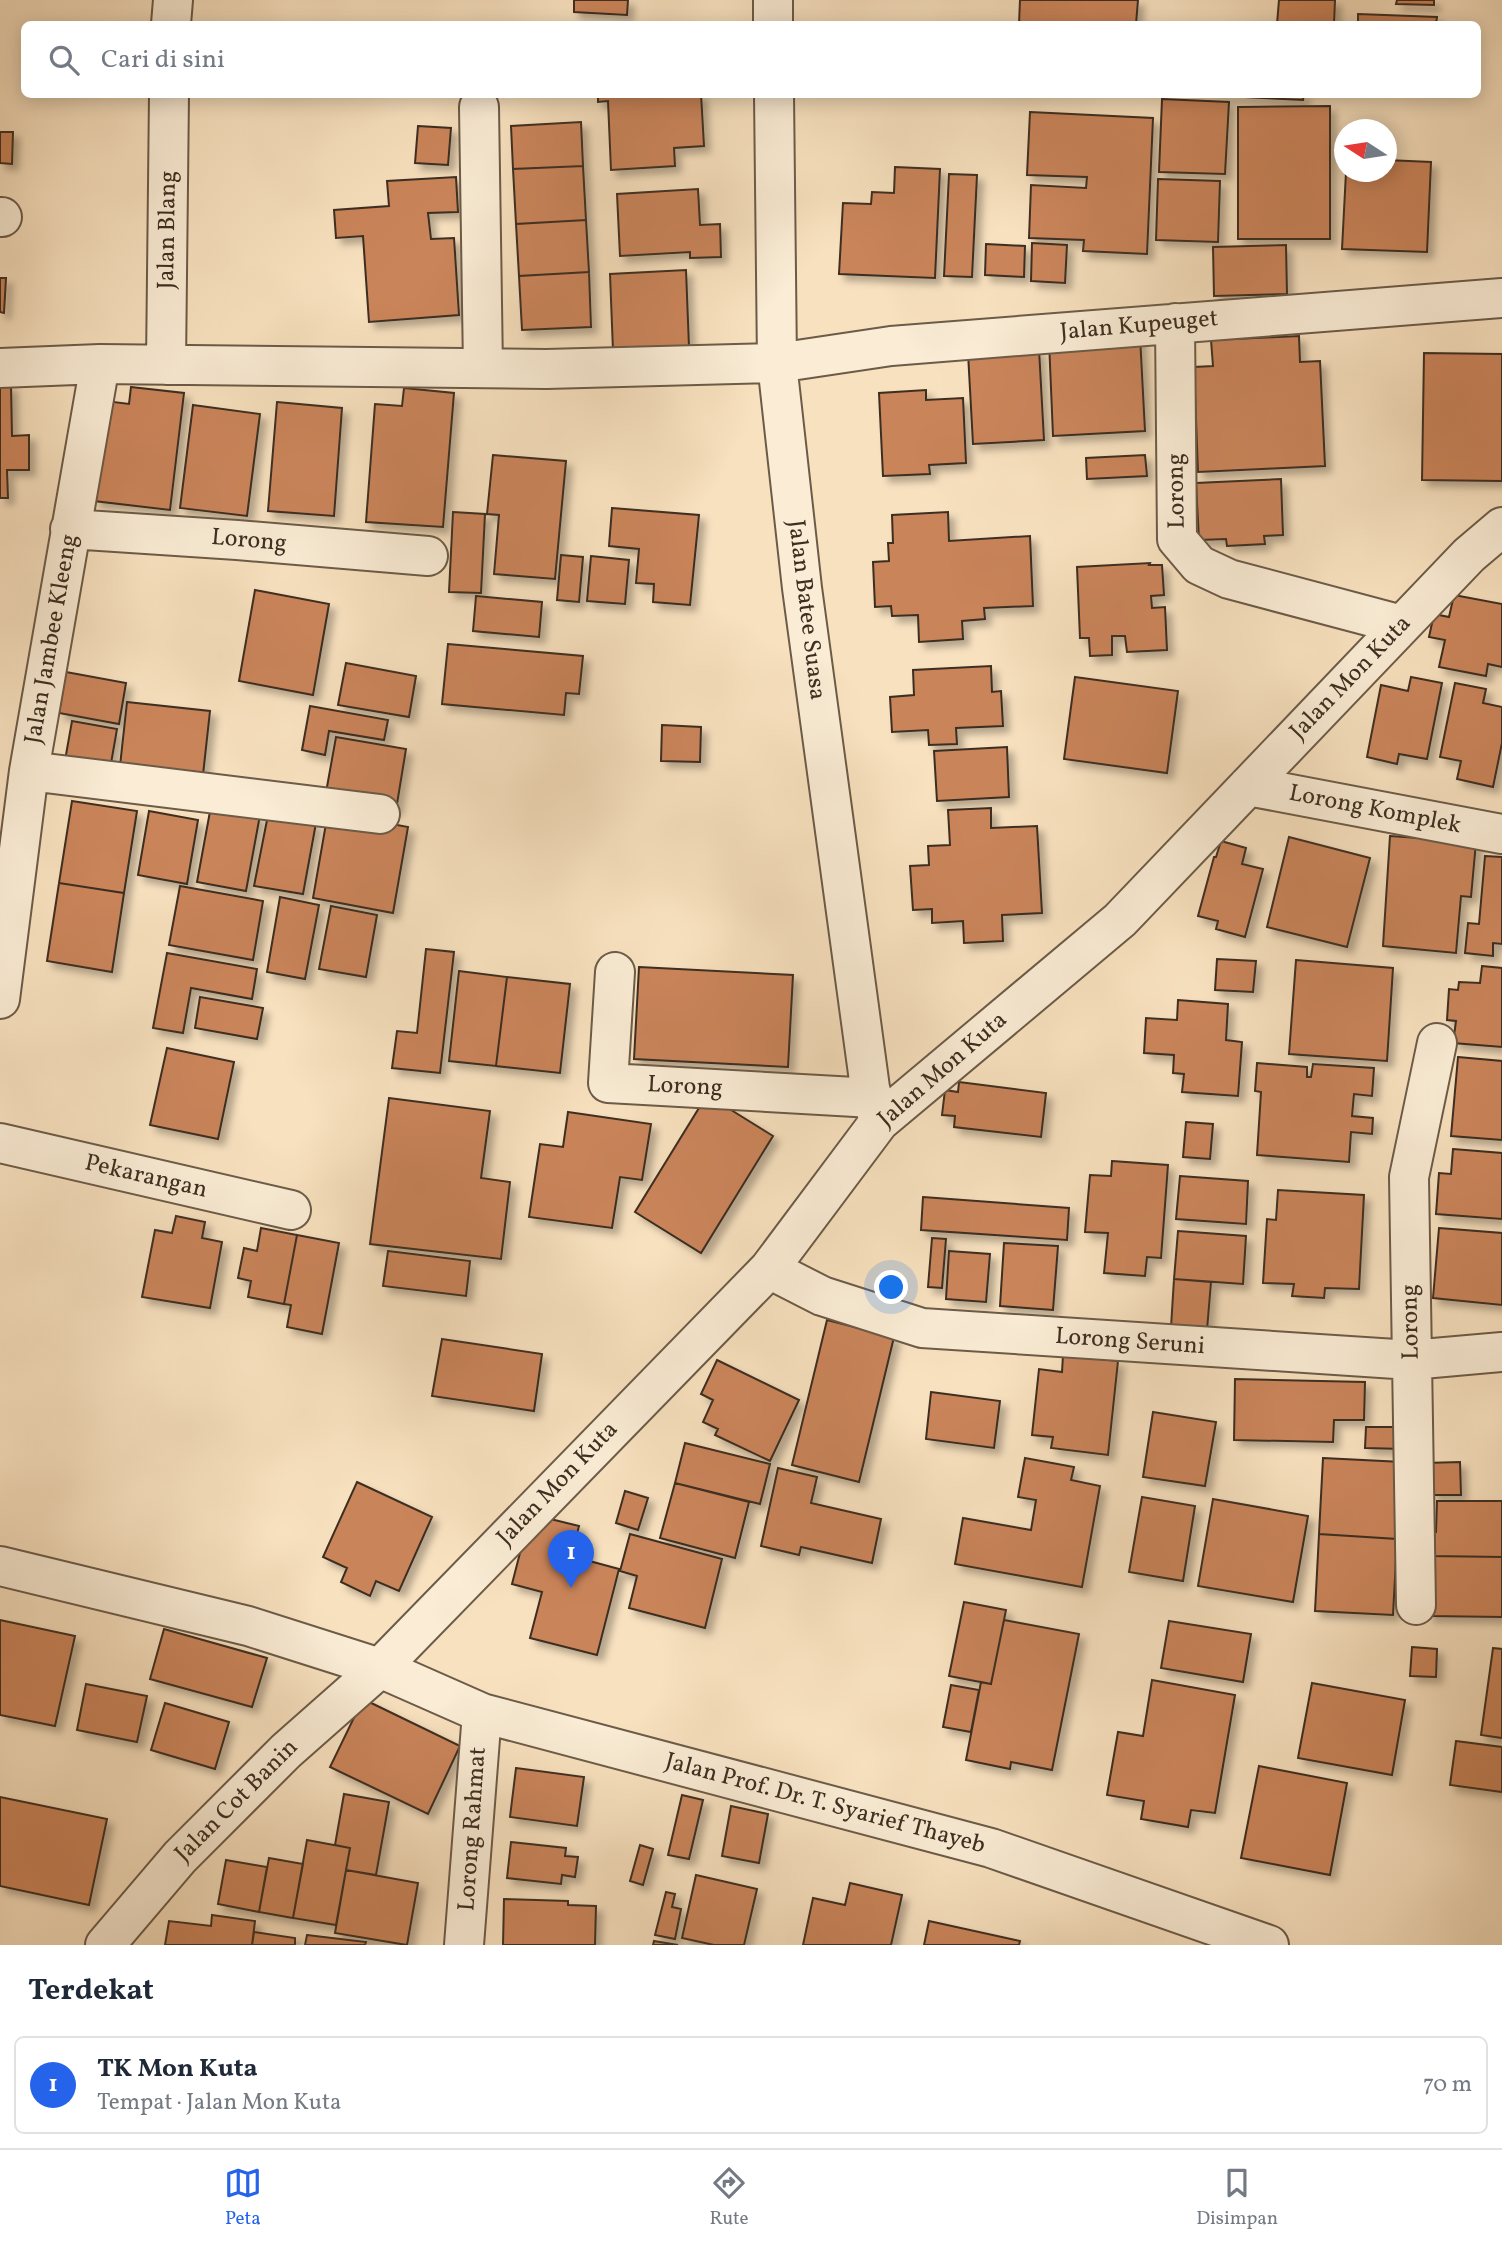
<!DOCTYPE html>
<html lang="id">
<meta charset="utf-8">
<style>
:root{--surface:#fff;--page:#f2f2f3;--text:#1f2937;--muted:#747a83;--line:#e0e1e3;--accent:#2563eb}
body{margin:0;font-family:Vollkorn,serif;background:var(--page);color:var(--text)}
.compass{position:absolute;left:1334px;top:119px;width:63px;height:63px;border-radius:50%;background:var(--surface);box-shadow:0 4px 18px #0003;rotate:282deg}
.you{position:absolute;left:892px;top:1288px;width:24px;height:24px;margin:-18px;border:5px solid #fff;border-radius:50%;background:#1a73e8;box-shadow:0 0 0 10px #1a73e833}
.badge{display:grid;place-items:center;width:46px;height:46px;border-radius:50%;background:var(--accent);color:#fff;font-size:23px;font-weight:700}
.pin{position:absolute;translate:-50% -58px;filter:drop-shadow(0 2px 4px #0008)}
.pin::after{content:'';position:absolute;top:37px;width:24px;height:21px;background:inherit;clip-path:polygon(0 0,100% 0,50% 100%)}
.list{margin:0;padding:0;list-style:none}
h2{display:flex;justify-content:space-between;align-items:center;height:91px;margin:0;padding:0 28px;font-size:30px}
h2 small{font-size:23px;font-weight:400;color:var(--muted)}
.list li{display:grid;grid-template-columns:46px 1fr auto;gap:21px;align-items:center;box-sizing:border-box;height:98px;margin:0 14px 14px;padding:0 14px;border:2px solid var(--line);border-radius:10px}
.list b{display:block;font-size:26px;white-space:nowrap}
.list p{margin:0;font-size:23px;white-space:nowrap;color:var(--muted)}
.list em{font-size:23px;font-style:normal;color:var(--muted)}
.icon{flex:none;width:38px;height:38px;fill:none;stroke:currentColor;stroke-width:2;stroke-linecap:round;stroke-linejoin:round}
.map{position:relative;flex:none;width:1502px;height:1945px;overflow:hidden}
.search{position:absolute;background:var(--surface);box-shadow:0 4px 18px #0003;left:21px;right:21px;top:21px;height:77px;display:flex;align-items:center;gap:18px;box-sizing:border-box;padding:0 24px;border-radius:10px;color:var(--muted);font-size:26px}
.sheet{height:203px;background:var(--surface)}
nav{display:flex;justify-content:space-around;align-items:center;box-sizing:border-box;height:98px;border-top:2px solid var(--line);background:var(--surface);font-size:19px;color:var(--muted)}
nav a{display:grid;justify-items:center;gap:4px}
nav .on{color:var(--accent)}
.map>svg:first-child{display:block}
.building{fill:#ca845a;stroke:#3d2e21;stroke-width:2;filter:url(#shadow)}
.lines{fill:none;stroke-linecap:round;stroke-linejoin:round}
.minor-casing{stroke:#6c5b48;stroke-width:42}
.minor{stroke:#faecd5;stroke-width:38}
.labels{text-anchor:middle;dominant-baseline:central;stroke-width:7;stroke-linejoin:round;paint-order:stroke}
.street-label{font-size:24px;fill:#3d2e21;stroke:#faecd5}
</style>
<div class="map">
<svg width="1502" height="1945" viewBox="0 0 1502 1945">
<defs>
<filter id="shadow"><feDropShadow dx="6" dy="6" stdDeviation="3.5" flood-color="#0004"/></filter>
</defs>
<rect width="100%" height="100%" fill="#f8e1bf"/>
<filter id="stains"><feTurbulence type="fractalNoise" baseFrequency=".00286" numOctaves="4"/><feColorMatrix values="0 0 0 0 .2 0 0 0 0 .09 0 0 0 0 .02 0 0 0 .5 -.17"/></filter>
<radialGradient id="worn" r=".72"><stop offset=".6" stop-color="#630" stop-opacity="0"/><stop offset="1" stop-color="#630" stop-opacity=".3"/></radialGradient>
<!-- building -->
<path class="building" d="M574 0H628L627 15 574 12Z
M1020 0H1138L1136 24H1019Z
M1279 0H1335L1334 24H1277Z
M1397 0H1434V5L1396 4Z
M1358 14 1437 17 1436 24H1358Z
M598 94H701L704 146 674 148 675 166 611 170 608 101 598 102Z
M1184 94H1304L1303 100Z
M1162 99 1229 102 1225 174 1159 172Z
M1330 106V239H1238V107Z
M1030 112 1153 118 1147 254 1083 251 1084 240 1029 238 1031 185 1086 188 1087 177 1027 175Z
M581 122 583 166 513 169 511 126Z
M418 126 451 128 448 165 415 163Z
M0 132H13L12 164 0 163Z
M1386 160 1431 162 1427 252 1342 249 1346 172H1386Z
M583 166 586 220 516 224 513 169Z
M895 167 940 169 935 278 839 274 843 203 871 204 872 192 894 193Z
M949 174 977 175 972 277 944 276Z
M456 177 458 212 428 213 431 239 454 238 459 315 369 322 363 236 336 238 334 210 389 206 387 181Z
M1158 179 1220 181 1218 242 1156 240Z
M698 189 700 225 720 224 721 257 690 258V252L620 256 617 194Z
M586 220 589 272 519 276 516 224Z
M1032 243 1067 245 1065 283 1031 281Z
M986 244 1025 246 1024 277 985 275Z
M1286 245 1287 294 1214 296 1213 247Z
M686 270 689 347 613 351 610 274Z
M589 272 591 327 522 330 519 276Z
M0 278H6L4 313 0 312Z
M1140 336 1145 431 1053 436 1049 341Z
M1299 336 1300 362 1320 361 1325 466 1198 472 1194 367 1213 366 1211 340Z
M1039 349 1044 440 973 444 968 353Z
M1424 353 1502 354V481L1422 480Z
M11 385 12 436 29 435V470H7L8 498H0V386Z
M131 387 184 393 170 510 94 501 106 401 129 404Z
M404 388 454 393 443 527 366 522 375 404 402 406Z
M926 390V400L963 398 966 463 929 465 930 474 883 476 879 393Z
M277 402 342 408 334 516 268 511Z
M193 405 260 414 247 516 180 508Z
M493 455 566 461 555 579 494 574 499 515 487 514Z
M1145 455 1147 476 1087 479 1086 458Z
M1281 479 1283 535 1264 536 1265 544 1227 546 1226 539 1199 540 1196 483Z
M612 508 699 515 690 605 653 602 654 584 636 583 639 549 609 546Z
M453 512 485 514 481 593 449 592Z
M948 512 949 541 1030 536 1033 606 984 608 985 619 962 621 963 639 919 642 918 615 892 616 891 606 875 607 873 562 889 561 888 543H893L892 515Z
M561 555 583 557 579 602 557 600Z
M591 556 629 560 625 604 587 601Z
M1150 563 1149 565H1162L1164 595 1151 596 1152 608 1165 607 1167 650 1127 652 1125 636H1112V655L1090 656 1089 638H1080L1077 567Z
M255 590 329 604 313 695 239 681Z
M1454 595 1502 604V667L1488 664 1486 676 1439 667 1445 640 1429 637 1434 614 1449 617Z
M476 596 542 602 539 637 473 631Z
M448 644 583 656 579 694 566 693 564 715 442 704Z
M346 663 416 676 409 717 338 705Z
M991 666 992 692 1001 691 1003 726 956 728 957 744 929 745 928 730 892 732 890 697 914 695 913 670Z
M66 672 126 683 119 724 59 713Z
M1075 677 1178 691 1167 773 1064 759Z
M1411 677 1442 683 1427 759 1399 754 1397 764 1367 757 1381 685 1408 691Z
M1455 683 1486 689 1483 703 1502 707V743L1493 787 1457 779 1461 761 1440 757Z
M127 702 210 711 202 784 119 775Z
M310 706 388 720 384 740 329 731 325 755 302 750Z
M72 721 117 729 109 775 64 766Z
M662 725 701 727 700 762 661 761Z
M336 737 406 749 396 810 325 798Z
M1007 747 1009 797 937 801 934 751Z
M72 801 137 811 124 893 59 883Z
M211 806 260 815 246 891 197 882Z
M991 808V828L1037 826 1042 913 1002 915 1003 941 964 943 963 921 932 923V909L913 910 910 866 929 865 928 846 950 845 948 810Z
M149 811 198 820 187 884 138 875Z
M328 812 408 827 393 913 313 898Z
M268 815 316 823 303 894 254 886Z
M1390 836 1476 842 1471 897 1461 896 1456 953 1383 946Z
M1289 837 1370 858 1347 947 1267 927Z
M1221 841 1246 848 1242 864 1263 869 1245 937 1216 929 1218 921 1198 916 1214 857H1216Z
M1485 856 1502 857V944L1493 943V956L1465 953 1468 923 1479 924Z
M59 883 124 893 112 972 47 961Z
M180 886 263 901 253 960 169 945Z
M280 897 319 905 305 979 267 972Z
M331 906 377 915 366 977 319 969Z
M426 949 454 952 440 1073 392 1068 397 1031 417 1033Z
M167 953 257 969 252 999 191 988 183 1033 153 1028Z
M1217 959 1256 961 1253 992 1215 990Z
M1296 960 1393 968 1387 1061 1289 1054Z
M1482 966 1502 968V1047L1453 1043 1456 1021 1447 1020 1449 989 1458 990 1459 982 1480 983Z
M639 967 793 975 788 1067 634 1059Z
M459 971 507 977 496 1066 449 1061Z
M507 977 570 984 560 1073 496 1066Z
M200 997 263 1008 257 1039 195 1028Z
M1178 1000 1228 1004 1226 1040 1242 1042 1238 1096 1182 1092 1184 1074 1173 1073 1174 1055 1144 1053 1146 1018 1177 1020Z
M167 1048 234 1062 218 1139 150 1125Z
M1458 1057 1502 1061V1140L1451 1136Z
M1257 1063 1307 1067V1077H1311L1313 1064 1374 1068 1372 1096 1354 1094 1352 1116 1373 1118 1372 1134 1351 1132 1349 1162 1257 1155 1261 1092 1255 1091Z
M959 1082 1046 1093 1041 1137 954 1127 955 1116 942 1115 945 1090 958 1092Z
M707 1095 773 1136 701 1253 635 1212Z
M389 1098 490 1111 481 1178 510 1182 501 1259 370 1244Z
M568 1112 651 1124 642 1180 620 1177 612 1228 529 1217 540 1144 563 1147Z
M1186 1122 1213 1124 1210 1159 1183 1157Z
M1453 1149 1502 1153V1219L1436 1214 1439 1173 1451 1174Z
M1112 1161 1168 1165 1161 1258 1147 1257 1145 1276 1104 1273 1108 1233 1085 1232 1090 1175 1111 1176Z
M1180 1176 1248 1181 1246 1224 1176 1219Z
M1278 1190 1364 1195 1359 1289 1325 1288 1324 1298 1292 1296 1294 1284 1263 1283 1267 1219 1276 1220Z
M923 1197 1069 1208 1067 1240 921 1230Z
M176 1216 205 1222 202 1238 222 1242 210 1308 142 1297 155 1230 172 1233Z
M261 1228 297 1235 284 1304 248 1297 251 1281 238 1278 244 1248 257 1251Z
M1439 1228 1502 1233V1305L1433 1298Z
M1178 1231 1246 1236 1243 1284 1174 1279Z
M297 1235 339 1243 322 1334 287 1327 291 1305 284 1304Z
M932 1238 946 1239 942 1288 928 1287Z
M1004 1243 1058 1246 1053 1310 1000 1306Z
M388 1251 470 1261 466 1296 383 1286Z
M949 1251 990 1254 986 1302 946 1299Z
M1174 1279 1211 1282 1207 1330 1171 1327Z
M827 1320 894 1337 859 1482 792 1465Z
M442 1339 542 1354 534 1411 432 1396Z
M1063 1355 1118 1361 1108 1455 1051 1448 1053 1437 1032 1435 1039 1369 1062 1372Z
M717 1360 799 1400 770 1461 715 1435 718 1429 703 1422 713 1400 701 1394Z
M1235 1379 1365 1382 1364 1420H1334L1333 1442 1234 1440Z
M931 1392 1000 1401 994 1448 926 1439Z
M1153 1412 1216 1422 1205 1486 1143 1477Z
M1366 1427H1404V1449L1365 1448Z
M685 1443 770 1464 760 1504 675 1483Z
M1025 1458 1074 1467 1071 1480 1100 1486 1082 1587 955 1564 963 1518 1031 1530 1036 1500 1018 1497Z
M1323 1458 1402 1462 1397 1539 1319 1534Z
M1460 1462 1461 1495H1432L1425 1463Z
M778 1468 817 1477 811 1503 881 1519 872 1563 801 1547 799 1555 761 1546Z
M357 1482 432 1517 399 1591 376 1581 370 1596 341 1582 347 1568 323 1557Z
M675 1483 749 1502 735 1558 660 1538Z
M625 1491 648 1498 638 1530 616 1523Z
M1142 1497 1195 1506 1183 1581 1129 1572Z
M1213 1499 1308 1516 1293 1602 1198 1586Z
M1437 1501H1502V1557L1430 1556 1431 1532H1436Z
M530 1514 579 1526 571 1556 619 1569 597 1655 530 1638 542 1592 512 1584Z
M630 1534 722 1559 705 1628 629 1608 637 1576 620 1571Z
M1319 1534 1397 1539 1393 1615 1315 1611Z
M1430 1556 1502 1557V1617L1428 1616Z
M964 1602 1006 1610 991 1684 949 1676Z
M0 1620 75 1636 55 1726 0 1715Z
M1004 1620 1079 1634 1052 1770 1011 1762 1010 1769 966 1760 981 1682 991 1684Z
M1169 1621 1251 1634 1243 1682 1161 1668Z
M164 1629 267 1658 252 1707 150 1679Z
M1412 1647 1437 1649 1436 1677 1410 1676Z
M1493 1648 1502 1649V1738L1481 1735Z
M1152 1680 1235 1695 1215 1813 1191 1810 1188 1827 1141 1819 1144 1801 1107 1795 1118 1732 1143 1736Z
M1312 1683 1405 1700 1392 1775 1298 1758Z
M86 1684 147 1696 137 1742 77 1730Z
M951 1685 979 1690 971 1732 943 1727Z
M363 1699 460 1746 428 1814 330 1767Z
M165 1703 229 1722 215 1769 151 1750Z
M1456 1741 1502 1747V1792L1450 1785Z
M1259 1766 1347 1783 1330 1875 1241 1858Z
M516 1768 584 1777 577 1826 510 1817Z
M344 1794 389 1802 376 1875 346 1870 350 1848 335 1845Z
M682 1795 703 1800 689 1859 668 1855Z
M0 1797 107 1819 89 1905 0 1886Z
M731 1806 768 1814 759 1863 722 1856Z
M307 1840 350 1848 336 1925 293 1918Z
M511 1842 566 1848 565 1856 578 1857 575 1877 562 1875 561 1884 507 1878Z
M640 1845 653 1849 643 1885 630 1881Z
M269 1858 303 1864 293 1918 259 1912Z
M226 1860 267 1867 259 1912 218 1904Z
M346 1870 418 1883 407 1945 335 1933Z
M696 1875 757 1889 744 1945H714L682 1938Z
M850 1883 902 1895 891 1945H803L813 1898 845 1905Z
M666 1892 675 1894 672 1907 681 1909 675 1939 655 1935Z
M504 1899 568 1901V1905L596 1906 595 1945H503Z
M212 1915 255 1921 252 1945H165L169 1921 211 1926Z
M929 1921 1020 1941 1019 1945H924Z
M254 1932 295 1938V1945H252Z
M307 1935 366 1942 365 1945H305Z
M654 1941 678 1945H653Z"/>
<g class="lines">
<!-- minor casing -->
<g class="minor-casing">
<path id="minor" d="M773 0V24
M171 24 173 0
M774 94 777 363 802 588 870 1088 879 1122
M479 107 483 368
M0 217H2
M1175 323 1177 539 1199 565 1229 579 1402 625
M166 365 169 94
M0 368 100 364 546 369 777 363 891 346 1502 298
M70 529 237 540 428 556
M29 771 380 814
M1248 786 1502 834
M615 972 608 1083 873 1098
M0 999 29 771 100 364
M0 1143 291 1210
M769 1269 822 1296 922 1328 1411 1360 1502 1352
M0 1566 248 1626 380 1668 482 1713 991 1848 1269 1945
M1416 1605 1409 1177 1437 1043
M105 1945 180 1857 286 1751 380 1668 769 1269 879 1122 1120 920 1469 555 1502 527
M464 1945 482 1713"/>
</g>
<!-- minor -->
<use href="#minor" class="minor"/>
</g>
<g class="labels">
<!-- street labels -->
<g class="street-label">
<text transform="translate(168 230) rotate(-89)">Jalan Blang</text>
<text transform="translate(1139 326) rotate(-5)">Jalan Kupeuget</text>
<text transform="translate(1177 491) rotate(-91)">Lorong</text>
<text transform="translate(249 541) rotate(5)">Lorong</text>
<text transform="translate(806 610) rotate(83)">Jalan Batee Suasa</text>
<text transform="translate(52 639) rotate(-80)">Jalan Jambee Kleeng</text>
<text transform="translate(1351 678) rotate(-46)">Jalan Mon Kuta</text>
<text transform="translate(1375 810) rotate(11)">Lorong Komplek</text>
<text transform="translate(943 1070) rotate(-41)">Jalan Mon Kuta</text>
<text transform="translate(685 1087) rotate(3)">Lorong</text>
<text transform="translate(146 1177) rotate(13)">Pekarangan</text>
<text transform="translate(1411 1322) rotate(-91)">Lorong</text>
<text transform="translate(1130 1342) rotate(4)">Lorong Seruni</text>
<text transform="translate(558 1484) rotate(-46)">Jalan Mon Kuta</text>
<text transform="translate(237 1801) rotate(-45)">Jalan Cot Banin</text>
<text transform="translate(825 1804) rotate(15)">Jalan Prof. Dr. T. Syarief Thayeb</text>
<text transform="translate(473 1829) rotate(-86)">Lorong Rahmat</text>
</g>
</g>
<rect width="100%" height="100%" filter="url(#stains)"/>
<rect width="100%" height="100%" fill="url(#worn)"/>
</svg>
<svg class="compass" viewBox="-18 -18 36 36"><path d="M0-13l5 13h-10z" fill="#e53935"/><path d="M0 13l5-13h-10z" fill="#747a83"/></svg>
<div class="you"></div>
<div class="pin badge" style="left:571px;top:1588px">1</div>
<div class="search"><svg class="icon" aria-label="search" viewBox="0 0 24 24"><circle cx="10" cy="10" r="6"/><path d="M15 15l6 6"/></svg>Cari di sini</div>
</div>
<section class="sheet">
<h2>Terdekat<small></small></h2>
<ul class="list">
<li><span class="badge">1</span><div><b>TK Mon Kuta</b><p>Tempat · Jalan Mon Kuta</p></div><em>70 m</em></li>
</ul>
</section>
<nav>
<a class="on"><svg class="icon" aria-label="map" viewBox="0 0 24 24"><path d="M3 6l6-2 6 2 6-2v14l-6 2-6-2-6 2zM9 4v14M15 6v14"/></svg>Peta</a>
<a><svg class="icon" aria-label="directions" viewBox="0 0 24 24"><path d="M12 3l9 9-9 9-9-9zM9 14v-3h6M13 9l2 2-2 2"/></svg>Rute</a>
<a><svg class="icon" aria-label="saved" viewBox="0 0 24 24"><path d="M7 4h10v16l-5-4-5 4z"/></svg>Disimpan</a>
</nav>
